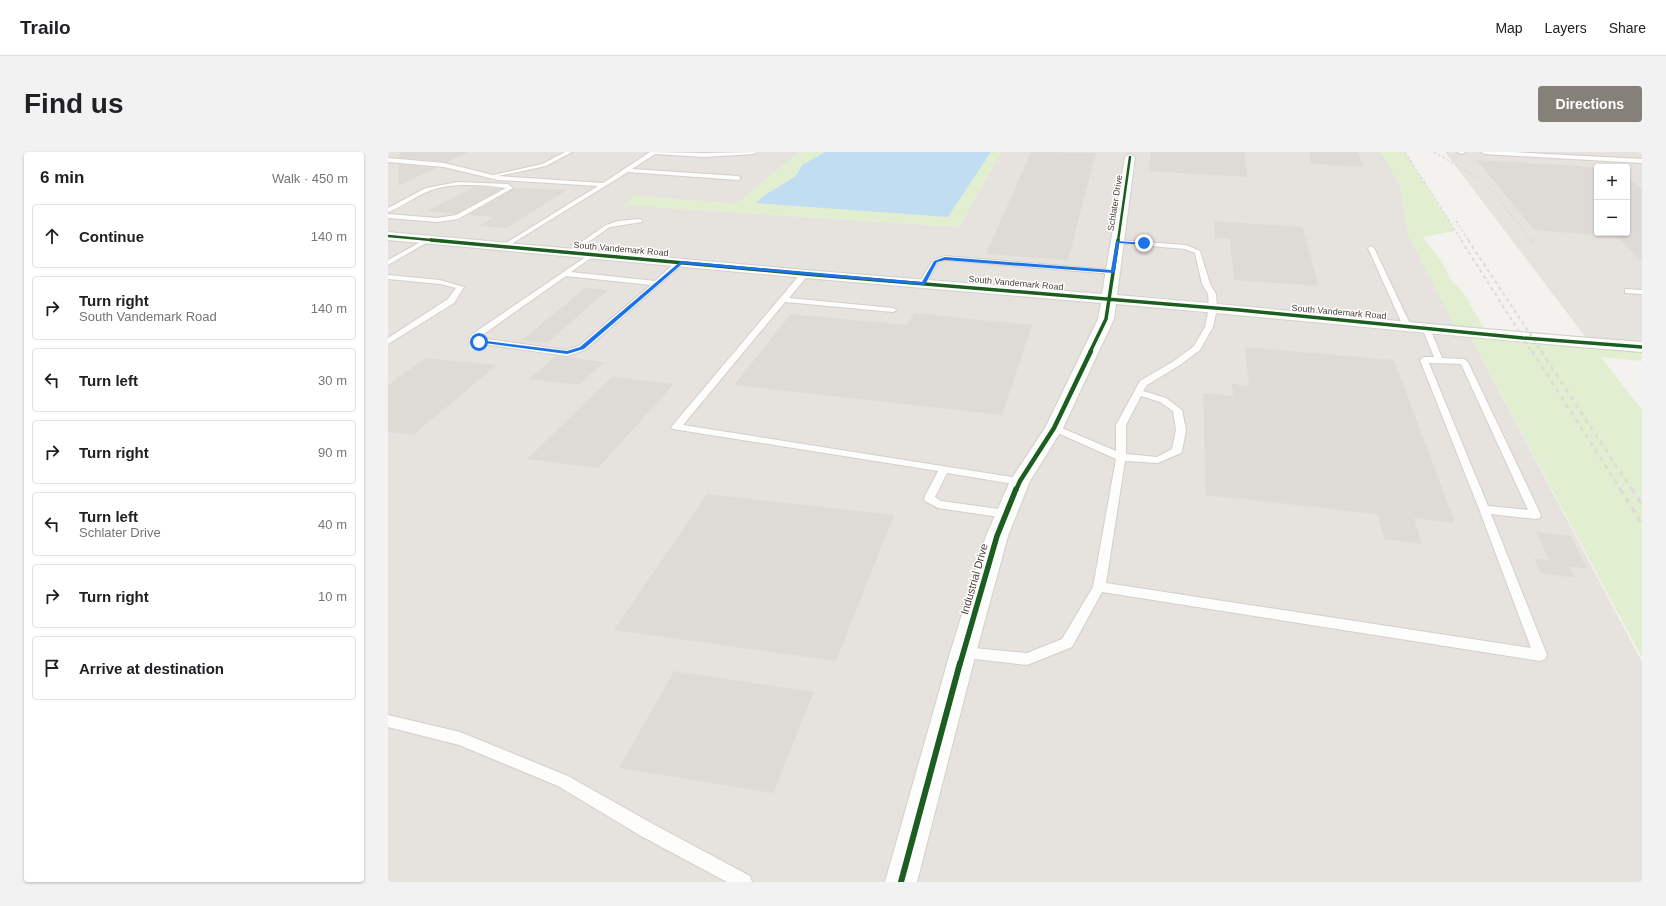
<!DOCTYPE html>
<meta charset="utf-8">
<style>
:root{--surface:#fff;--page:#f2f2f2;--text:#202124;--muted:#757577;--line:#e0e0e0;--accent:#868178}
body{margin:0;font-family:Helvetica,sans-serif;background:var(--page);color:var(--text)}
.controls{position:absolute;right:12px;top:12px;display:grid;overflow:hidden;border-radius:4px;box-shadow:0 1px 3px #0004}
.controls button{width:36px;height:36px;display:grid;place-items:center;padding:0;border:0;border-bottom:1px solid var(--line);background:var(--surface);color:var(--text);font:20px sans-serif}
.stop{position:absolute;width:12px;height:12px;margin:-9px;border:3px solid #1a73e8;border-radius:50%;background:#fff}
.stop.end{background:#1a73e8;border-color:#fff;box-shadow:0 1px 4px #0008}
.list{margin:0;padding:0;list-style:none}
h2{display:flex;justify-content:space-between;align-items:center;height:52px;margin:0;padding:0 16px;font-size:17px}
h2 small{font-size:13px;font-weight:400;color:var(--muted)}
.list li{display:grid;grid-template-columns:26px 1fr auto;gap:12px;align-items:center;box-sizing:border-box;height:64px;margin:0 8px 8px;padding:0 8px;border:1px solid var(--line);border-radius:4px}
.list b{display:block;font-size:15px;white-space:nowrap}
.list p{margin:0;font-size:13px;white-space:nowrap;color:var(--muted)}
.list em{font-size:13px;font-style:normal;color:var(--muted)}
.icon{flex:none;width:22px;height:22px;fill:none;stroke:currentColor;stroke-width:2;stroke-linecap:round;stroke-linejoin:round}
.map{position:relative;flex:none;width:1254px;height:730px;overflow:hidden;border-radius:4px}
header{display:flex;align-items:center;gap:24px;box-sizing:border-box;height:56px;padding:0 20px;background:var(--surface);border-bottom:1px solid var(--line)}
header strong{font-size:19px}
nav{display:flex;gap:22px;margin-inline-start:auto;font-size:14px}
.intro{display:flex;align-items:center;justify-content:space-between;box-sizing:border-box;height:96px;padding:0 24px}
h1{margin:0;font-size:28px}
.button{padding:10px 18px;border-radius:4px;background:var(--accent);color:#fff;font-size:14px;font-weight:700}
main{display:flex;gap:24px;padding:0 24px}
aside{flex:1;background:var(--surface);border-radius:4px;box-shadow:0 1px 3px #0004}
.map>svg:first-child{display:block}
.industrial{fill:#e6e2de;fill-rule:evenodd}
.green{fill:#e1eecf}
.water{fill:#c0ddf1}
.building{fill:#dedbd6}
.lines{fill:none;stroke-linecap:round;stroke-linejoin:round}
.lane-casing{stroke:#d2d0cb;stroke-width:2}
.street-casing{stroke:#d2d0cb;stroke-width:2}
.lane{fill:#fdfdfc;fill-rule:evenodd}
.street{fill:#fdfdfc;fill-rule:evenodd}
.rail-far3{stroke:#dbdbda;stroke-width:1.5;stroke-dasharray:2.5 2.5;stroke-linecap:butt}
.rail-far2{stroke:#dbdbda;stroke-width:2;stroke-dasharray:3.5 3.5;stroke-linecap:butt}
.rail-far1{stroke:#dbdbda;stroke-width:2.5;stroke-dasharray:4.5 4.5;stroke-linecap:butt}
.rail{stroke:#dbdbda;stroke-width:3;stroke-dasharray:5.5 5.5;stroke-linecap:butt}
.cycleway-far4-casing{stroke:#fff;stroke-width:4}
.cycleway-far3-casing{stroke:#fff;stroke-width:5}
.cycleway-far2-casing{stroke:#fff;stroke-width:6}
.cycleway-far1-casing{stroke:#fff;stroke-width:8}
.cycleway-casing{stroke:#fff;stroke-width:9}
.cycleway-far4{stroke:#1b5e20;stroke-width:2.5}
.cycleway-far3{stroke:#1b5e20;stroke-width:3.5}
.cycleway-far2{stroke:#1b5e20;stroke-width:4.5}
.cycleway-far1{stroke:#1b5e20;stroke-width:5.5}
.cycleway{stroke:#1b5e20;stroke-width:6}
.route{fill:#1a73e8}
.labels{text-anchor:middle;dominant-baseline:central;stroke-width:3;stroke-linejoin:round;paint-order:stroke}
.far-street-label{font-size:9px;fill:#4b4439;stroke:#fff}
.street-label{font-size:11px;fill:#4b4439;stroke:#fff}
</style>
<header>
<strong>Trailo</strong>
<nav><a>Map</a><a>Layers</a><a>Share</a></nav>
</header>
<div class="intro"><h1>Find us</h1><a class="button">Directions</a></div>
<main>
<aside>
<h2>6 min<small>Walk · 450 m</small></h2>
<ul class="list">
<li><svg class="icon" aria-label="ahead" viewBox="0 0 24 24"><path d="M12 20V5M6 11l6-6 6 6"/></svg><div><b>Continue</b></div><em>140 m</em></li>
<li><svg class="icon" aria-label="right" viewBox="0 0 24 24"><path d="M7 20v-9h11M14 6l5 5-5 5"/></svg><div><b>Turn right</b><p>South Vandemark Road</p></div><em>140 m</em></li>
<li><svg class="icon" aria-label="left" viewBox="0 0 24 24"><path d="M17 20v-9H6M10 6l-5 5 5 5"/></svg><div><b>Turn left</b></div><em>30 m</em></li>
<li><svg class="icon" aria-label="right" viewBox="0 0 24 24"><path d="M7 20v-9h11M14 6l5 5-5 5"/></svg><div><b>Turn right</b></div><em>90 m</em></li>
<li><svg class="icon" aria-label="left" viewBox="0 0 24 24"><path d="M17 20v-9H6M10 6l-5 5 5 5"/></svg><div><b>Turn left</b><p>Schlater Drive</p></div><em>40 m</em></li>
<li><svg class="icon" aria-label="right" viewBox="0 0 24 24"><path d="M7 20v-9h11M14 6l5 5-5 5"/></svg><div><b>Turn right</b></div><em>10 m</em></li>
<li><svg class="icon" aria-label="arrive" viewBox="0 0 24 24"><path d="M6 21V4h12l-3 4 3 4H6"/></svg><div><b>Arrive at destination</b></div></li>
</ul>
</aside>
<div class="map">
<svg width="1254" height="730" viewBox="0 0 1254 730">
<rect width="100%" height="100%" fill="#f4f2ee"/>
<!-- industrial -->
<path class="industrial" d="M0 0H411L348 52 247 44 236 53 571 75 613 0H993L1011 31 1021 85 1080 180 1254 510V730H0Z
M1057 0H1254V195L1202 191ZM1209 15H1239V81H1209Z"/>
<!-- green -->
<path class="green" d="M411 0H437L414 13 408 24 377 43 560 65 603 0H613L571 75 235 53 247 44 348 52Z
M993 0H1017L1067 79 1035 85 1054 110 1062 126 1077 143 1099 182 1254 195V209L1213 205 1254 258V506L1080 180 1069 179 1021 85 1011 31Z"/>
<!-- water -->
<path class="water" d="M437 0H603L560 65 368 51 377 43 408 24 414 13Z"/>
<!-- building -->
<path class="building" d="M12 0H80L59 10 11 6Z
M643 0 708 1 680 108 598 102Z
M763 0H856L860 25 761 19Z
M922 0H969L976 15 922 12Z
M1089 8 1209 15V83L1146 78Z
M11 12 48 16 10 34Z
M1239 24 1254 37V110L1226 81H1239Z
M86 35 113 37 68 62 39 59Z
M126 36 179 38 119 76 91 74 106 65 80 63Z
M826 69 914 75 931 134 846 128 842 87 827 86Z
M197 136 220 138 159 191 134 188Z
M526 161 644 173 614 263 346 233 403 162 519 173Z
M857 195 1006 208 1067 371 1026 366 1034 392 996 387 989 362 818 343 815 241 845 244 844 232 861 234Z
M168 204 216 210 191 233 141 227Z
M37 206 109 213 25 283 0 280V233Z
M224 225 286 232 210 316 139 307Z
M319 342 506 363 448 509 226 478Z
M1148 380 1183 384 1199 417 1181 414 1187 426 1153 421 1146 406 1161 408Z
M286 519 426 540 385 641 231 616Z"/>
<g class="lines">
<!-- lane casing -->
<g class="lane-casing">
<path id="lane" d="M177 0H184L158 14 110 24 215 31 262 0 316 1 369 0 366 2 316 5 267 2 244 17 350 24 353 26 350 28 240 20 115 97 113 96V94L210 34 110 28 56 15 0 10V6L56 11 105 23 154 12Z
M1069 0H1077L1074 2Z
M1093 0H1124L1254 7V11L1096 2Z
M70 30 120 32 125 36 70 67 49 70 0 66V62L49 66 68 63 118 36C96 33 63 30 41 39 27 44 15 55 0 60V56L38 36Z
M252 67 254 68V70L222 75 184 101 179 100 218 73 230 69Z
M38 87 43 88 0 113V108Z
M729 88 798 93 812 99 822 132 828 142 829 156 825 175 812 198 792 213 759 233 755 239 778 246 794 258 798 278 794 299 793 301 770 311 737 309 718 431 1143 496 1091 357 1032 208 1036 205H1046L1034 176 1038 174 1042 176 1054 206 1076 207 1080 210 1153 363 1152 366 1148 367 1103 362 1159 503 1157 507 1152 509 714 440 684 495 639 513 570 505 568 501 570 497 575 495 639 501 674 487 705 435 728 307 663 278 661 276 666 273 669 274 728 299V273L752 229 786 209 806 194 817 175 821 156 820 142 814 132 807 101 797 97 727 91V89ZM1041 211 1073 212 1140 358 1100 354ZM753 244 772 250 785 259 788 278 784 297 769 305 738 302V273Z
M983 94 986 96 1023 174 1022 176H1019L1015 174 980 96Z
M205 100 208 102 207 103 183 120 267 129 290 108H296L297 110 197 198 179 204 82 190 81 188 83 183ZM178 124 263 133 191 194 178 198 90 186Z
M557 104 725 118 729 120 725 122 557 108 550 110 538 133H532L531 131 545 108Z
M414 120H417L421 122 401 146 505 156 509 158 505 160 397 150 295 273 636 327 637 329 636 331 632 333 559 321 547 345 553 349 618 358 622 359 623 362 622 365 618 366 550 356 537 349 536 346 550 319 285 277 283 275 285 273Z
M0 123 52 128 76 135 66 151 0 192V186L60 147 68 136 52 132 0 127Z
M1237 137 1254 138V142L1237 141Z
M0 563 72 580 180 624 265 672 362 724 364 730H339L253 684 170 634 71 593 0 575Z"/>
</g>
<!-- street casing -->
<g class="street-casing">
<path id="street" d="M742 2 747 5 729 143C904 158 1079 177 1254 190V200C1078 186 903 167 728 152L726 167 675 276 642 329 620 384 588 501 529 730H497L562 501 598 384 622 329 657 276 710 167 713 151 417 126 0 88V80L417 118 714 142 737 5Z"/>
</g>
<!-- lane -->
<use href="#lane" class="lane"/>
<!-- street -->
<use href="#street" class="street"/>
<!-- rail-far3 -->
<path class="rail-far3" d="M1017 0 1074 89
M1046 0 1093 28 1107 42 1144 89
M1068 69 1081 89"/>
<!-- rail-far2 -->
<path class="rail-far2" d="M1073 88 1144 200
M1080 88 1154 200
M1144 88 1146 91"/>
<!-- rail-far1 -->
<path class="rail-far1" d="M1144 199 1233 338
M1153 199 1244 338"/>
<!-- rail -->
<path class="rail" d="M1232 337 1254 372
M1244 337 1254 353"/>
<!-- cycleway-far4 casing -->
<g class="cycleway-far4-casing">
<path id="cycleway-far4" d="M0 84 54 89
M730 89 742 5"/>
</g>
<!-- cycleway-far3 casing -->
<g class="cycleway-far3-casing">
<path id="cycleway-far3" d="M43 88 417 122 851 158 1135 186 1254 195
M702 200 718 167 730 88"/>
</g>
<!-- cycleway-far2 casing -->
<g class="cycleway-far2-casing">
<path id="cycleway-far2" d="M628 338 632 329 666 276 703 199"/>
</g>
<!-- cycleway-far1 casing -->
<g class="cycleway-far1-casing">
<path id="cycleway-far1" d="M572 512 609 384 628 337"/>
</g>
<!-- cycleway casing -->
<g class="cycleway-casing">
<path id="cycleway" d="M513 730 572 511"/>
</g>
<!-- cycleway-far4 -->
<use href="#cycleway-far4" class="cycleway-far4"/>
<!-- cycleway-far3 -->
<use href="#cycleway-far3" class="cycleway-far3"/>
<!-- cycleway-far2 -->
<use href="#cycleway-far2" class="cycleway-far2"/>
<!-- cycleway-far1 -->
<use href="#cycleway-far1" class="cycleway-far1"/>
<!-- cycleway -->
<use href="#cycleway" class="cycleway"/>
</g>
<!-- route -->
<path class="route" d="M728 89 758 91 756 93 731 91 727 120 725 121 557 108 549 110 538 131 536 133 294 112 196 197 179 202 89 190 91 188 179 199 192 195 293 109 534 130 546 109 557 105 723 118Z"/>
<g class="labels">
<!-- far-street labels -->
<g class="far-street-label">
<text transform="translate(727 51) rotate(-81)">Schlater Drive</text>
<text transform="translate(233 97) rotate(5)">South Vandemark Road</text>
<text transform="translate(628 131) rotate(5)">South Vandemark Road</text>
<text transform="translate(951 160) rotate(5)">South Vandemark Road</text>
</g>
<!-- street labels -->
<g class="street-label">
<text transform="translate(586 427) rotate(-74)">Industrial Drive</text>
</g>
</g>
</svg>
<div class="controls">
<button>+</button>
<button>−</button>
</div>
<div class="stop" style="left:91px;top:190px"></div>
<div class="stop end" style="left:756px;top:91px"></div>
</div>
</main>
